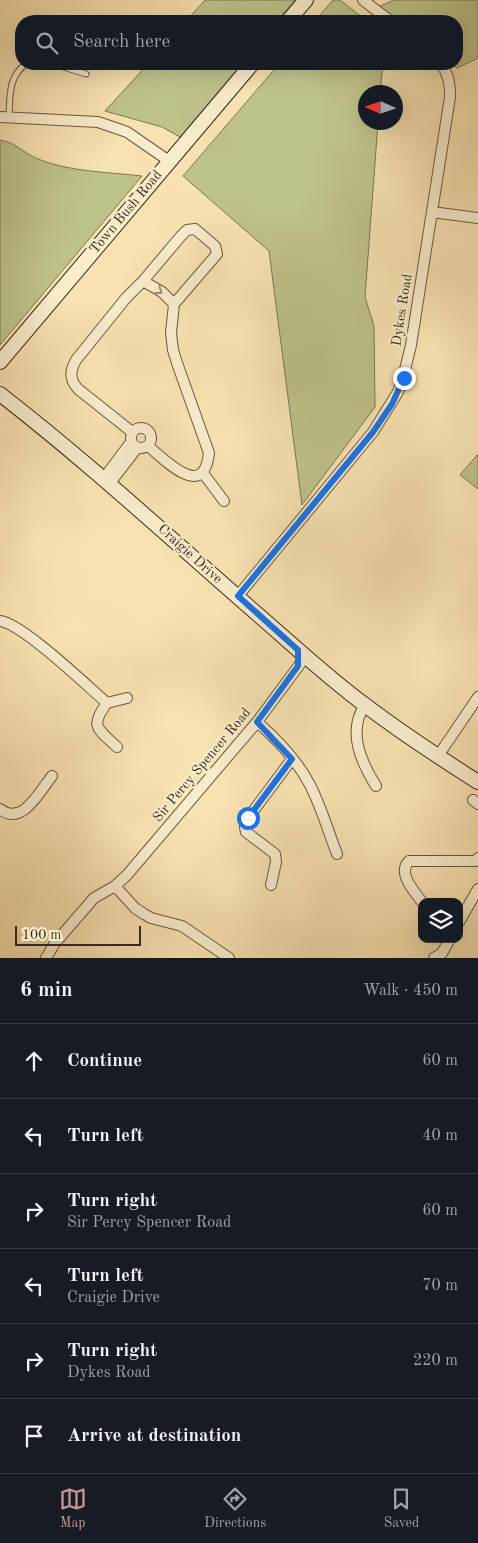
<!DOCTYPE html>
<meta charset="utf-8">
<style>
:root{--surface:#171b24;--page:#20242c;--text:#f1f3f6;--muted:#9ea1a6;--line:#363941;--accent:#c59692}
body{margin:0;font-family:"Old Standard TT",serif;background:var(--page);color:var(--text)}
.controls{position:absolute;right:15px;bottom:15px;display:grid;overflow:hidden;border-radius:10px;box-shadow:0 5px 20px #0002}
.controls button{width:45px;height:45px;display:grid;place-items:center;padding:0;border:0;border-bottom:1px solid var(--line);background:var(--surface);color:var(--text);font:25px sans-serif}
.compass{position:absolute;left:358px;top:85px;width:45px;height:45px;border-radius:50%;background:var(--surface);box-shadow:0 5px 20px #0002;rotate:273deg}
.scale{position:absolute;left:15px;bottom:12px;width:126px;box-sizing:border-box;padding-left:5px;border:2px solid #3c281c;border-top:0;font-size:14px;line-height:18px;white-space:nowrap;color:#3c281c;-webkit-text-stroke:4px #faedcc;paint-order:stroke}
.stop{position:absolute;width:15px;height:15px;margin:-11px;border:4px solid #1a73e8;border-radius:50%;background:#fff}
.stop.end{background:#1a73e8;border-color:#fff;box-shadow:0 1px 5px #0008}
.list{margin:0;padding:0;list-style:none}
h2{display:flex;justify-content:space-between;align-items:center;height:65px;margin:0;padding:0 20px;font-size:21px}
h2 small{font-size:16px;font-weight:400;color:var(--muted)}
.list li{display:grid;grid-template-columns:32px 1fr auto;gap:15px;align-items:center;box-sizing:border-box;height:75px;padding:0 20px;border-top:1px solid var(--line)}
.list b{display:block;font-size:19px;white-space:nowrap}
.list p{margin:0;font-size:16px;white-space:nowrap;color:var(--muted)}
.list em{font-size:16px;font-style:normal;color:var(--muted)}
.icon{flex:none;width:28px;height:28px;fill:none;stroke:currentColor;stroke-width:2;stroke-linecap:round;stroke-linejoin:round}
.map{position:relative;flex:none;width:478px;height:958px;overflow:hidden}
.search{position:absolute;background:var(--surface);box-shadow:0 5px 20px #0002;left:15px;right:15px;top:15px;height:55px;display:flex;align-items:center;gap:12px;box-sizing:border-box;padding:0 18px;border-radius:20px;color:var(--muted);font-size:19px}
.sheet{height:515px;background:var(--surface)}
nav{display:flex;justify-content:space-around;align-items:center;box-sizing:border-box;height:70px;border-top:1px solid var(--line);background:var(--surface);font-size:14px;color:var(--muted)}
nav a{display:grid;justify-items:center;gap:2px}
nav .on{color:var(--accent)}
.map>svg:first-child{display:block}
.green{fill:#bec38a;stroke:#7d7653}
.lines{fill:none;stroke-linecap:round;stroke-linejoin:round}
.lane-casing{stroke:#6b5741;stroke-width:7}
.street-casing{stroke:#6b5741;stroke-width:12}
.secondary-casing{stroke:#3c281c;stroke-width:16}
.lane{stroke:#faedcc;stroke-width:5}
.street{stroke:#faedcc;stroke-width:10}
.secondary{stroke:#faedcc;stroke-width:14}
.oneway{stroke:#9b8a74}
.route{stroke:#1a73e8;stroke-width:6}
.labels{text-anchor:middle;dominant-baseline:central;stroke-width:4.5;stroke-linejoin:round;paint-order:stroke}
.street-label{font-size:14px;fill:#3c281c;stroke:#faedcc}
</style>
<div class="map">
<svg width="478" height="958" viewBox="0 0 478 958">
<rect width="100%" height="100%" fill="#f7e3b1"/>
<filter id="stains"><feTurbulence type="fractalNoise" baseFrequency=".004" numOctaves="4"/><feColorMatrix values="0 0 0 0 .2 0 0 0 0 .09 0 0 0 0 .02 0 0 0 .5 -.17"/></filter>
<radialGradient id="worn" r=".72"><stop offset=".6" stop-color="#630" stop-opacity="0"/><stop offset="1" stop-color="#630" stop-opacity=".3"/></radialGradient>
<!-- green -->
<path class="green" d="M205 0H295L277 21H186Z
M333 0H340L367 21H315Z
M394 0H478V58L457 68 452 64H457V21H398L378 7Z
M148 64H242L180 137 162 127 105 111Z
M279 64H383L380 92H366V122L378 123 365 297 374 326 375 407 302 505 269 251 183 176Z
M0 140C17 143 23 153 38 159 70 172 108 172 142 176L0 345Z
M478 454V489L460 475Z"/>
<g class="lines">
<!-- lane casing -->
<g class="lane-casing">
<path id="lane" d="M54 64 86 74
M9 117C10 98 8 76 26 64"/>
</g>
<!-- street casing -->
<g class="street-casing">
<path id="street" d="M363 0 390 21
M0 117 98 122 127 132 169 161
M432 212 478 218
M143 281 162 292 174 304
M131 438a10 10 0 1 1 20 0a10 10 0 1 1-20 0Z
M132 432 78 389C69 379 70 371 76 360L126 298 143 281 181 236 187 230 195 229 215 246 217 254 174 304 171 333 173 350 177 363 209 453C204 501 166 461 148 446
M203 473 224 501
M104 478 131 442
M110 483 137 448
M237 597 373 432 398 392 403 378 411 345 450 97C450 84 449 75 441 64
M0 621C23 624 86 685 107 703
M365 705C347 731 361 762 376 786
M257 722C278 740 297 760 310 785 321 806 328 831 337 854
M117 747C98 729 89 727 107 703L127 698
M438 756 478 697
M473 800 478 804
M0 809C22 827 40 791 52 776
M271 885 276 862 275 854 246 832 245 827 248 818 292 759
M115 886 135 908 144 914 151 918 182 926 229 958
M422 902C414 891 397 873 409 861H476L478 858
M459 922 478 889
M46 958 55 943 94 898 115 886 127 875 257 722 306 656
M434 958 442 953 450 939"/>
</g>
<!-- secondary casing -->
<g class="secondary-casing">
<path id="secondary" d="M288 21 306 0
M0 362 252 64
M0 394C89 463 171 539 256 613 292 644 327 677 365 705 402 733 440 758 478 782"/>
</g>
<!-- lane -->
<use href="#lane" class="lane"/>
<!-- street -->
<use href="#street" class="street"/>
<!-- secondary -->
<use href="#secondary" class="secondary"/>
</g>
<!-- one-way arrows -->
<defs><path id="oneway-chevron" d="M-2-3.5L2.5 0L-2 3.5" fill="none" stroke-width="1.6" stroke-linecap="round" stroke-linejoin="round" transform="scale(1.25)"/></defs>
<use class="oneway" href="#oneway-chevron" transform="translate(159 291) rotate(34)"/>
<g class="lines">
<!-- route -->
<path class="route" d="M248 818 292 759 257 722 298 666V650L238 596 373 432 392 404 404 378"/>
</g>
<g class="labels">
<!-- street labels -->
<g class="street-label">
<text transform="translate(126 212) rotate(-50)">Town Bush Road</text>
<text transform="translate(402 310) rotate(-81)">Dykes Road</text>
<text transform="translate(190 554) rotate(42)">Craigie Drive</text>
<text transform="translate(202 765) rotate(-50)">Sir Percy Spencer Road</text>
</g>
</g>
<rect width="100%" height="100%" filter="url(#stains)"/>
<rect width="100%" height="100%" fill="url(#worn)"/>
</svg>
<div class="controls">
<button><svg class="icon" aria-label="layers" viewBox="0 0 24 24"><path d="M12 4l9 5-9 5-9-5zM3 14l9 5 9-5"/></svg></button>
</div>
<svg class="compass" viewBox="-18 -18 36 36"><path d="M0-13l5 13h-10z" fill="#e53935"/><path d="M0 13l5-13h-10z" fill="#9ea1a6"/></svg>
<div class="scale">100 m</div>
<div class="stop" style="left:248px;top:818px"></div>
<div class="stop end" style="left:404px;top:378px"></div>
<div class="search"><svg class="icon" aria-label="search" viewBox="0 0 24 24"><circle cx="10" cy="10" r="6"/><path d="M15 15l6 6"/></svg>Search here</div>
</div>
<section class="sheet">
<h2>6 min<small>Walk · 450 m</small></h2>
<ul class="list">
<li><svg class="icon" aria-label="ahead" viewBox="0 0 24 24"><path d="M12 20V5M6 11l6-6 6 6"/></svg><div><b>Continue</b></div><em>60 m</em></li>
<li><svg class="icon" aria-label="left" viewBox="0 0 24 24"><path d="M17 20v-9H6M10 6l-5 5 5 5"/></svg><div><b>Turn left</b></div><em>40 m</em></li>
<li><svg class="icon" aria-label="right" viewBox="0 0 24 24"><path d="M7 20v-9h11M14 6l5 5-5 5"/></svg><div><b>Turn right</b><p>Sir Percy Spencer Road</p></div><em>60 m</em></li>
<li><svg class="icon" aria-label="left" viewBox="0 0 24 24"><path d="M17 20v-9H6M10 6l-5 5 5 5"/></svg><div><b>Turn left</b><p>Craigie Drive</p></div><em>70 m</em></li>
<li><svg class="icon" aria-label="right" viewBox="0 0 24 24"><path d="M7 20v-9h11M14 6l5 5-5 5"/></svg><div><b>Turn right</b><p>Dykes Road</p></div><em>220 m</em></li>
<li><svg class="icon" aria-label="arrive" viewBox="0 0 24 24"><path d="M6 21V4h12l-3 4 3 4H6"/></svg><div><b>Arrive at destination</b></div></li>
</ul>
</section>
<nav>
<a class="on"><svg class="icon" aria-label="map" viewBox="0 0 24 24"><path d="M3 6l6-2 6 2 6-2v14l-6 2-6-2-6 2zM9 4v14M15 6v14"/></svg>Map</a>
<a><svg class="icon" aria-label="directions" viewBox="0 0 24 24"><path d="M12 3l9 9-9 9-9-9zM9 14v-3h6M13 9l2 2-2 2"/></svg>Directions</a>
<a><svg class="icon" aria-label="saved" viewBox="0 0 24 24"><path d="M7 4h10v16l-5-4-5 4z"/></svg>Saved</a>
</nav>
